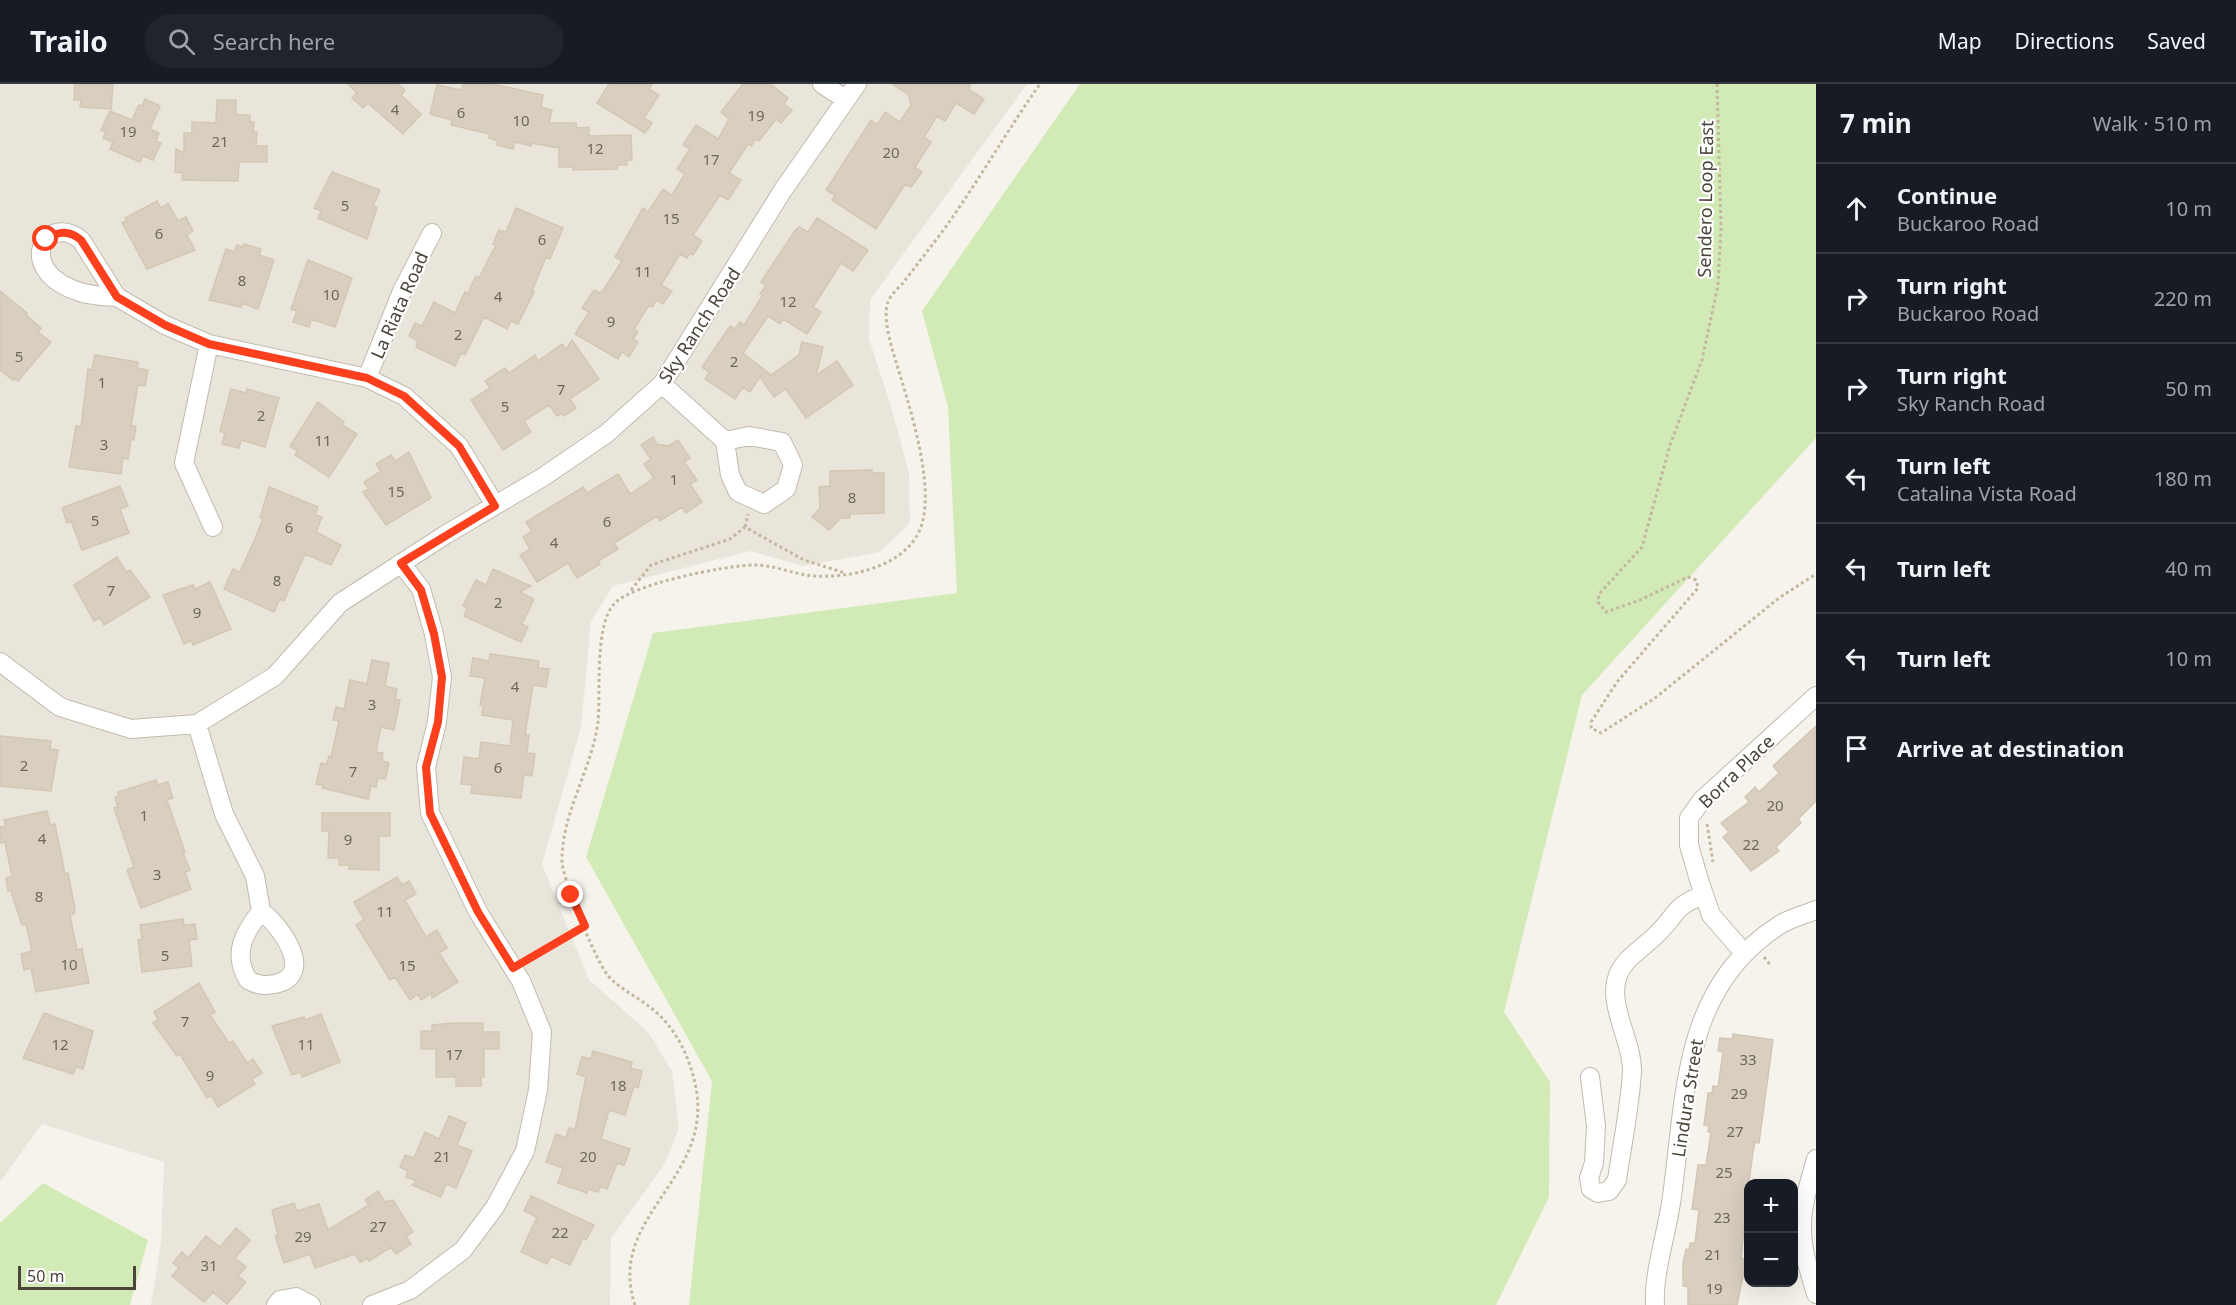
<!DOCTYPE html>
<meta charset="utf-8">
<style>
:root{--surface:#171b24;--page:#20242c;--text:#f1f3f6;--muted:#9ea1a6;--line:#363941}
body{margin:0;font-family:"Noto Sans",sans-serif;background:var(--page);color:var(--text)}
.controls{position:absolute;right:18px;bottom:18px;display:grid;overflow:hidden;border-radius:12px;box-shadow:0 6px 24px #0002}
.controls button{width:54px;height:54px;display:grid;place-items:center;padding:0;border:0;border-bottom:2px solid var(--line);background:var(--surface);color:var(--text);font:30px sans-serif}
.scale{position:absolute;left:18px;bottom:15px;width:118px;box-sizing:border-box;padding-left:6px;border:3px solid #4b4439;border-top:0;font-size:16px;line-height:21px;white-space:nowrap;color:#4b4439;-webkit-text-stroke:4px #fff;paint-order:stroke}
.stop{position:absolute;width:18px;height:18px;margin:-14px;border:4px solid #fc3f1d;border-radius:50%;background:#fff}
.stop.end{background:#fc3f1d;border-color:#fff;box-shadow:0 2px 6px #0008}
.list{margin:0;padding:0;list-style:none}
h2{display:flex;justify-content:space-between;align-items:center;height:78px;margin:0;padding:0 24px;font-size:26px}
h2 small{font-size:20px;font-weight:400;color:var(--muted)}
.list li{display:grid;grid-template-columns:39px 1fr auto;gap:18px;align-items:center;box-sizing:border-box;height:90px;padding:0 24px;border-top:2px solid var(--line)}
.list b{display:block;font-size:22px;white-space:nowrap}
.list p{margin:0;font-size:20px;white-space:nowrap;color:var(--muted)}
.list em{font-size:20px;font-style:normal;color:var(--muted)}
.icon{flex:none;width:33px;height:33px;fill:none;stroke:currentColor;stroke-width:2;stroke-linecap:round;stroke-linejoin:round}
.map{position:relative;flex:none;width:1816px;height:1221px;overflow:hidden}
header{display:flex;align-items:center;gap:36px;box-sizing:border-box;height:84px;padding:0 30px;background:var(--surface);border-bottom:2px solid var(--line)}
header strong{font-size:28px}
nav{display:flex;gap:33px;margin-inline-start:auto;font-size:21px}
.search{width:420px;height:54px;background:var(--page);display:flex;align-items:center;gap:15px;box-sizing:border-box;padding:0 21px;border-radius:33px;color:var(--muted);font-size:22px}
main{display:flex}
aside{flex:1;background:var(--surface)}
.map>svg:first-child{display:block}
.residential{fill:#eae5da}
.green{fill:#d2eab5}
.building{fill:#d8cfc1;stroke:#d3c7b4;stroke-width:1.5}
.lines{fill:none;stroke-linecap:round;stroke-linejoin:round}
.minor-casing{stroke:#c2bbae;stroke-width:20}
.path{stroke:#c4b79f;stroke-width:3;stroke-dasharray:3 3;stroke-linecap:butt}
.minor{stroke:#fff;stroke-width:18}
.route{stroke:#fc3f1d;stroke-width:8}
.labels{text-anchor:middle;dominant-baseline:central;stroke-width:4.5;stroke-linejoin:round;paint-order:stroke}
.number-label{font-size:15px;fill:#6e675b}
.street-label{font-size:18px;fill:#4b4439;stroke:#fff}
</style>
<header>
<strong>Trailo</strong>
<div class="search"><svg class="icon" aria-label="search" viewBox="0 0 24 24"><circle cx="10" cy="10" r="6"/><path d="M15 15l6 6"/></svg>Search here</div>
<nav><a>Map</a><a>Directions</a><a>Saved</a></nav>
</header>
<main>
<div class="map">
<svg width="1816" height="1221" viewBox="0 0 1816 1221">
<rect width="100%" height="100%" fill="#f6f3ec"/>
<!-- residential -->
<path class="residential" d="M0 0H1027L870 216 869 255 891 322 909 389 910 439 880 468 803 482 750 467 613 502 591 537 581 643 542 780 589 896 648 948 672 987 679 1044 664 1081 611 1154 610 1221H151L161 1158 164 1078 42 1040 0 1098Z"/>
<!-- green -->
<path class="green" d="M1080 0H1816V354L1582 611 1504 928 1550 998 1549 1113 1496 1221H689L712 997 586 773 653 549 957 509 948 323 922 227Z
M43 1099 148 1156 130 1221H0V1139Z"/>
<!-- building -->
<path class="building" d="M75 0H113L111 25 80 23 81 16H74Z
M348 0H398L405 6 401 11 421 30 403 50 368 19 363 24 352 14 357 9Z
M463 0H493L543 11 541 23 552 26 549 39H576L577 44 589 43V52L631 51 632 76H627V81H617V85L573 86V83H559V64L531 59V62L515 58 513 65 497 61 498 57 489 54 490 50 451 41 452 36 430 30 437 1 461 6Z
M609 0H652L649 5 659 11 644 34 652 39 645 49 597 19Z
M743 0H770L788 14 784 20 792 26 781 39 776 35 759 57 756 55 751 62 748 60 729 89 741 96 728 116 720 111 693 151 702 157 693 171 690 169 687 174 680 170 661 201 672 207 663 220 657 216 652 223 649 221 634 245 638 248 633 255 638 258 629 273 622 268 618 275 575 250 589 228 582 224 594 206 600 209 604 205 622 177 615 173 643 124 648 128 663 105 672 111 685 90 677 85 690 65 683 61 696 41 718 55 729 35 721 28Z
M892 0H971L968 5 984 15 974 30 956 19 945 37 937 32 924 53 931 58 915 83 922 88 911 103 905 100 876 145 832 116 835 111 826 106 871 36 877 41 885 28 900 38 911 21 908 10Z
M145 15 160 22 150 45 159 49 156 57 161 59 153 76 143 72 140 78 110 65 113 58 103 54 106 48 101 46 110 27 132 36 139 21 142 22Z
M217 16H236V31H250V38H254L253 48H257L256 62H267V78H239L238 97 182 96 183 89 175 88 176 65 184 69V49H192V38L216 39Z
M332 88 380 106 373 122 377 124 367 155 318 134 321 127 314 124Z
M157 117 161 124 168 119 178 137 186 133 193 147 187 151 195 166 147 185 122 139 127 137 125 134Z
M516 124 563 144 550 175 546 173 532 207 534 208 518 240 511 237 507 245 484 233 465 271 461 269 455 282 416 263 418 257 409 252 415 239 422 242 434 218 455 229 465 208 468 209 476 192 479 194 496 161 493 160 499 146 506 148Z
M817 134 868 166 853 187 841 179 813 223 821 228 807 250 783 235 780 240 768 232 743 269 771 291 799 271 802 258 823 263 816 291 837 277 853 301 806 334 786 305 774 313 760 293 750 308 743 303 735 315 705 295 709 288 702 283 730 242 735 245 740 238 744 241 763 211 760 210 766 201 761 198 794 148 799 143 808 148Z
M244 160 261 165 259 171 274 176 258 225 242 219 241 223 209 216 226 165 234 168 237 161 243 163Z
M308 176 352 194 335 243 311 235 309 243 293 238 297 227 291 225Z
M0 207 27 229 26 231 41 244 38 248 51 258 18 297 14 294 13 296 0 286Z
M572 256 599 295 570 315 576 324 564 332 562 329 557 332 549 321 524 337 531 348 503 366 471 316 490 304 485 297 505 284 509 289 535 271 538 277 562 260 566 266Z
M95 271 138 278 137 284 148 286 145 302 138 301 131 342H136L134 356 131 355 128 375 123 374 121 390 69 383 76 342 81 343 88 285 92 286Z
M231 305 246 309 247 305 279 314 265 363 241 356 239 364 222 360 225 349 220 347Z
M318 318 344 338 342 341 357 350 329 393 295 371 297 367 290 362Z
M653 353 657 360 668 362 678 356 690 374 684 378 697 396 690 400 702 418 686 429 682 423 660 437 657 432 614 459 618 465 598 477 600 480 577 494 568 479 537 498 520 471 530 465 523 453 532 447 526 438 583 403 587 409 618 390 630 410 654 394 644 380 651 375 641 361Z
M409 368 431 414 386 441 363 408 369 405 364 398 381 387 376 380 391 371 395 377Z
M872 386V389H884V429L850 430V434H841L829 446 812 433 820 424 819 403 830 402V387Z
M120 402 128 422 120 425 129 449 82 466 71 437 67 439 62 424Z
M269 403 318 423 315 431 322 433 316 448 341 461 331 481 305 470 284 517 280 515 274 528 224 505 233 485 240 488 254 457 263 435 260 434Z
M117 473 126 488 130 486 150 513 104 541 100 534 94 537 74 501Z
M493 485 531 502 520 508 534 515 522 540 528 543 521 558 464 532 467 524 463 522 476 496 486 501Z
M210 498 231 545 193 561 191 556 184 560 163 511 193 501 195 505Z
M490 570 539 577 538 584 549 585 546 603 533 601 525 651H529L527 669 535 670 532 692 524 691 521 714 471 709 472 701 461 700 464 673 479 675 481 658 510 662 513 636 482 631 483 622 480 621 485 594 470 592 473 574 489 577Z
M372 576 389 579 385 602 397 605 395 615 400 616 394 646 381 643 376 668 383 669 382 677 389 679 385 695 378 694 376 703 371 702 368 715 322 704 323 701 316 700 321 679 327 680 329 672 331 673 339 637 333 636 336 623 344 625 350 596 367 600Z
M1816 642V717L1798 735 1801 739 1776 763 1779 767 1751 787 1723 753 1729 748 1721 739 1749 718 1745 713 1755 703 1759 708 1779 689 1773 682Z
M0 652 51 657 50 665 58 666 51 707 0 702Z
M156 696 158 701 168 698 173 714 167 716 185 768 183 769 190 786 185 788 191 805 141 824 127 786 134 783 114 724 118 723 115 713 118 712V708Z
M47 727 50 741 55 740 65 790 68 789 75 824 74 830 70 831 77 866 82 865 89 899 36 908 31 884 24 886 21 870 32 867 26 840 22 841 11 807H8L6 794 12 792 5 758 0 759V743L6 742 4 736Z
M322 729H390V752H379V786L349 785V781H339V774H328L329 747H322Z
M397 793 402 801 409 797 416 810 405 816 426 853 437 846 447 864 439 869 458 898 432 914V909L421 916 418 910 410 916 395 893 390 896 356 841 364 836 354 818Z
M183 835 184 841 195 840 197 855 189 856 192 882 142 888 138 856 142 855 140 841Z
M199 899 215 928 210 931 229 959 233 957 247 979 253 975 262 989 252 995 255 1000 218 1023 211 1011 207 1014 180 970 177 972 153 939 158 935 154 928Z
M44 929 93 947 83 985 76 983 73 990 23 974Z
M321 930 340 978 302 993 300 988 292 991 272 942 304 933 305 936Z
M454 939H483V948H499V965H484V993H481V1002H456V993H436V965H421V947H432V941Z
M1733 950 1773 956 1759 1059 1755 1058 1753 1068 1747 1112 1741 1175H1746L1744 1187 1737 1221H1688V1203L1683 1202V1179L1686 1165 1689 1166 1690 1159H1695L1699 1126 1692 1125 1698 1081H1706L1711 1048H1708L1709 1042 1704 1041 1708 1009H1712L1713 1002 1718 1003 1723 968 1718 967 1720 954 1732 955Z
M593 967 632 978 631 984 642 987 638 1004 634 1002 625 1031 609 1026 601 1055 630 1065 624 1081 617 1079 607 1105 600 1102 598 1108 588 1105 587 1109 558 1099 563 1084 546 1078 556 1050 566 1054 569 1044 575 1046 586 993 577 990 582 973 591 975Z
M449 1032 466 1039 457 1061 472 1067 456 1104 446 1100 441 1113 412 1101 417 1097 406 1093 408 1087 400 1083 405 1071 414 1074 425 1048 439 1055Z
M378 1107 385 1118 393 1116 413 1148 406 1152 411 1160 396 1170 391 1163 369 1177 368 1174 360 1178 355 1170 315 1184 310 1170 284 1179 275 1152 278 1151 272 1126 294 1119 297 1127 319 1120 328 1146 369 1121 365 1116Z
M531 1112 594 1141 586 1156 583 1154 570 1181 551 1172 547 1180 521 1168 537 1133 524 1127Z
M236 1144 250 1156 235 1174 246 1183 238 1192 246 1198 227 1220 213 1208 204 1218 172 1192 179 1184 173 1179 182 1168 188 1174 206 1152 220 1163Z"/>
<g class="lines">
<!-- minor casing -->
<g class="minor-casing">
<path id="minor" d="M822 0 845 15
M117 213C105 212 91 212 80 208 13 187 45 127 81 156L117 213 165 241 209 260 367 294 404 312 459 362 495 421
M209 260 184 379 213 443
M367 294 402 207 432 149
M662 300 725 357 730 391 738 408 764 420 786 405 793 381 782 358 749 352 725 357
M0 578 60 623 131 645 197 640 275 592 340 519 445 451 543 393 606 350 662 300 783 106 857 0
M197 640 224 730 255 792 261 827C244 849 232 869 248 896 257 901 264 902 275 900 317 891 280 841 261 827
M1744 869 1711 831 1699 796 1689 761V734L1702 716 1816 612
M1590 993 1596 1042 1594 1079 1589 1094 1591 1105 1598 1109 1609 1107 1617 1096C1622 1060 1630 1024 1632 987 1633 953 1598 910 1626 878 1635 868 1647 860 1657 850 1677 831 1674 821 1704 811
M1816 1075C1810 1097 1801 1122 1802 1145 1802 1167 1810 1189 1816 1210
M276 1221 280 1216 296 1213 311 1221
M372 1221 410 1206 463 1166 495 1123 525 1067 538 1006 542 948 521 897 478 828 430 729 426 683 437 638 442 593 434 550 421 505 401 479
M1655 1221C1653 1188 1668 1146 1672 1112 1686 1011 1682 904 1778 842 1789 834 1804 831 1816 826"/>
</g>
<!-- path -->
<path class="path" d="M1717 0 1721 143 1718 201 1702 276 1670 361 1642 463 1599 510 1598 518 1606 528 1640 516 1688 493 1696 496 1698 504 1617 598 1591 638V644L1601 649 1655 614 1779 514 1816 490
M745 443 748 430
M631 506 651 481 730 455 745 443 804 476 845 489
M1707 740 1713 778
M1764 873 1771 882
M527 876 585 842
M635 1221C605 1131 717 1095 695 999 689 973 677 947 657 929 643 916 625 908 611 895 598 884 563 796 562 778 561 730 592 685 598 638 601 606 594 543 614 520 631 500 724 482 752 481 773 480 794 491 815 492 849 494 897 484 916 453 941 415 909 322 897 281 892 265 882 234 888 218 890 212 898 204 903 199 916 182 929 165 942 148 977 100 1006 48 1040 0"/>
<!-- minor -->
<use href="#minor" class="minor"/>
</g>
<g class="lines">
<!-- route -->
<path class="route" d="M46 155C59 147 69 146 81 156L117 213 165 241 209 260 367 294 404 312 459 362 495 422 401 479 421 506 434 550 442 593 438 638 426 683 430 729 478 828 513 884 585 842 571 811"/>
</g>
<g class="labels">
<!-- number labels -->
<g class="number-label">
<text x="395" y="25">4</text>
<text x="461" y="28">6</text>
<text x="756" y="31">19</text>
<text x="521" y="36">10</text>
<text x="128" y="47">19</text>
<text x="220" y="57">21</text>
<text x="595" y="64">12</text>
<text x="891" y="68">20</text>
<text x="711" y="75">17</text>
<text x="345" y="121">5</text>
<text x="671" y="134">15</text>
<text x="159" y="149">6</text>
<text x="542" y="155">6</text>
<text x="643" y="187">11</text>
<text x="242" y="196">8</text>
<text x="331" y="210">10</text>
<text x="498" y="212">4</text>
<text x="788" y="217">12</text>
<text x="611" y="237">9</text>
<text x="458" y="250">2</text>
<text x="19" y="272">5</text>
<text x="734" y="277">2</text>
<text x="102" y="298">1</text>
<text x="561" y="305">7</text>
<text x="505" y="322">5</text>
<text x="261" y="331">2</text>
<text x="323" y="356">11</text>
<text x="104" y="360">3</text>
<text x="674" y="395">1</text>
<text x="396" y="407">15</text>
<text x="852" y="413">8</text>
<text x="95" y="436">5</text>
<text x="607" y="437">6</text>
<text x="289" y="443">6</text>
<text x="554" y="458">4</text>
<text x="277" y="496">8</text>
<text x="111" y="506">7</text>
<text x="498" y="518">2</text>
<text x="197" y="528">9</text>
<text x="515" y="602">4</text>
<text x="372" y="620">3</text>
<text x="24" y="681">2</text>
<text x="498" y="683">6</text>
<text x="353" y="687">7</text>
<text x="1775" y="721">20</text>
<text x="144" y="731">1</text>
<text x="42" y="754">4</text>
<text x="348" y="755">9</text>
<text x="1751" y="760">22</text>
<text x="157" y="790">3</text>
<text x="39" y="812">8</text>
<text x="385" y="827">11</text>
<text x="165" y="871">5</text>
<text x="69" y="880">10</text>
<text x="407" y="881">15</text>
<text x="185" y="937">7</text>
<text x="60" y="960">12</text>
<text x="306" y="960">11</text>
<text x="454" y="970">17</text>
<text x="1748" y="975">33</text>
<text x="210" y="991">9</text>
<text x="618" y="1001">18</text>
<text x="1739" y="1009">29</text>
<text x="1735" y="1047">27</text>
<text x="442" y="1072">21</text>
<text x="588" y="1072">20</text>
<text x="1724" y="1088">25</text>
<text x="1722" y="1133">23</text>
<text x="378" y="1142">27</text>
<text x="560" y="1148">22</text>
<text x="303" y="1152">29</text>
<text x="1713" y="1170">21</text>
<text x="209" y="1181">31</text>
<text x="1714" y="1204">19</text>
</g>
<!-- street labels -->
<g class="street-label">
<text transform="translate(1705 115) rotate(-89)">Sendero Loop East</text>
<text transform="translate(399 221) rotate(-66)">La Riata Road</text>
<text transform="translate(699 241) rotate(-57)">Sky Ranch Road</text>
<text transform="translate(1736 687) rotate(-44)">Borra Place</text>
<text transform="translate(1687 1014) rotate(-81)">Lindura Street</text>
</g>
</g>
</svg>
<div class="controls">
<button>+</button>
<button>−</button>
</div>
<div class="scale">50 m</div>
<div class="stop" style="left:46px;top:155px"></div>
<div class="stop end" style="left:571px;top:811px"></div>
</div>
<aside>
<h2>7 min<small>Walk · 510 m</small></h2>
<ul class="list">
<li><svg class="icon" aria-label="ahead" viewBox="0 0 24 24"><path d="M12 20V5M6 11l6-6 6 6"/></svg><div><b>Continue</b><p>Buckaroo Road</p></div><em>10 m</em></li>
<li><svg class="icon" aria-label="right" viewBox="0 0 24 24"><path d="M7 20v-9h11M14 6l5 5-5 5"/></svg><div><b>Turn right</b><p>Buckaroo Road</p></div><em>220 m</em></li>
<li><svg class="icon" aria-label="right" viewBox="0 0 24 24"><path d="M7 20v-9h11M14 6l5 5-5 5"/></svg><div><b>Turn right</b><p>Sky Ranch Road</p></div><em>50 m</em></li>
<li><svg class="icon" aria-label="left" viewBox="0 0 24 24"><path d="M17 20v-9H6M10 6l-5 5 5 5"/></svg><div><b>Turn left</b><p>Catalina Vista Road</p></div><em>180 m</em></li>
<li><svg class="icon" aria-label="left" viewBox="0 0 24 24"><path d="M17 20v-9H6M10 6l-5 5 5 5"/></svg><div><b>Turn left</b></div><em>40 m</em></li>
<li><svg class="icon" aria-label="left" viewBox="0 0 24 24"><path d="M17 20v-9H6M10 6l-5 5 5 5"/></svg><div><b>Turn left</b></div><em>10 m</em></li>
<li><svg class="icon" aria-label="arrive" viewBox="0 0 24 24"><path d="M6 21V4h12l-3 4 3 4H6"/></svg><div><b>Arrive at destination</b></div></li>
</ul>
</aside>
</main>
